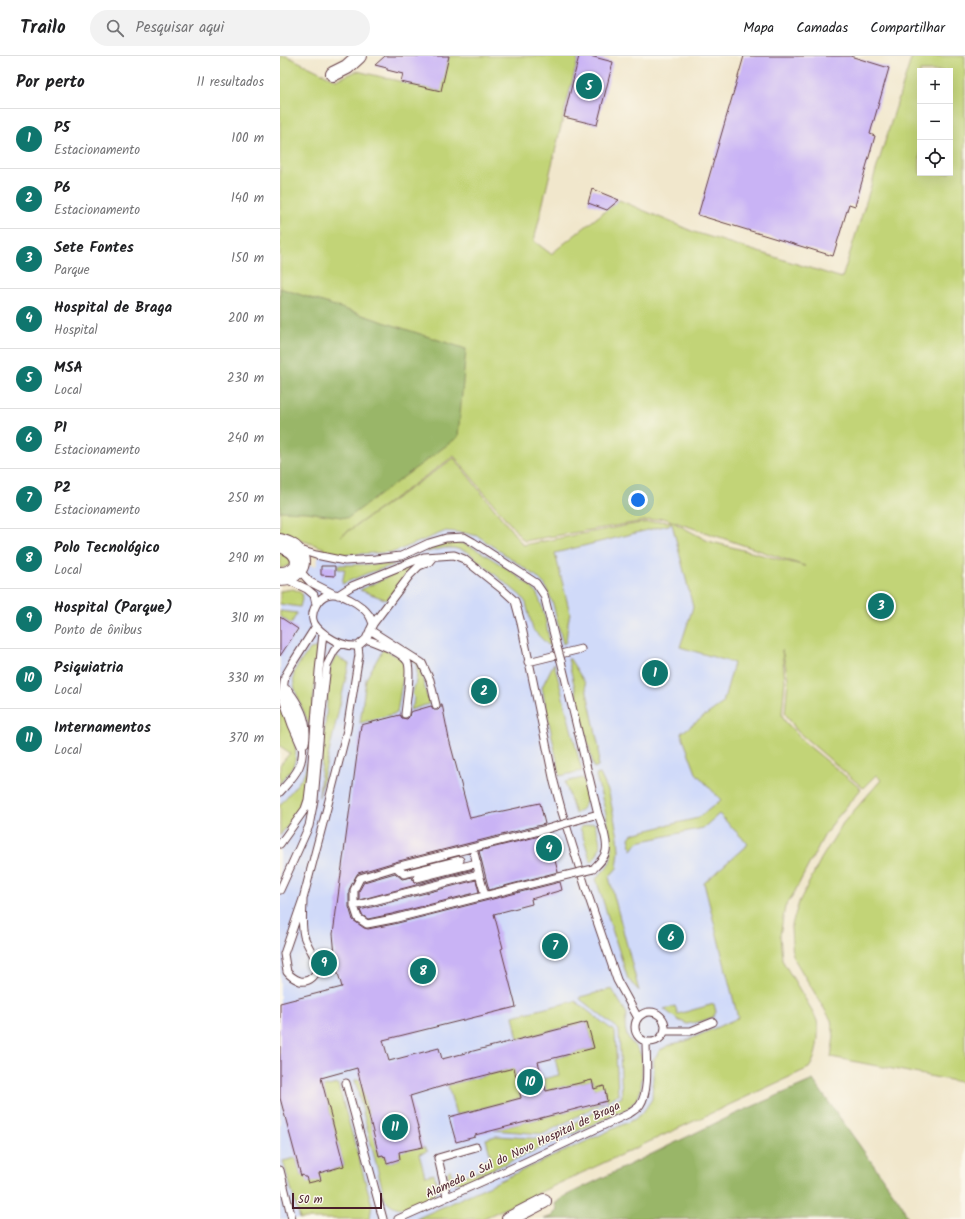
<!DOCTYPE html>
<html lang="pt">
<meta charset="utf-8">
<style>
:root{--surface:#fff;--page:#f2f2f2;--text:#202124;--muted:#757577;--line:#e0e0e0;--accent:#0f766e}
body{margin:0;font-family:Kalam,sans-serif;background:var(--page);color:var(--text)}
.controls{position:absolute;right:12px;top:12px;display:grid;overflow:hidden;border-radius:0px;box-shadow:0 4px 16px #0002}
.controls button{width:36px;height:36px;display:grid;place-items:center;padding:0;border:0;border-bottom:1px solid var(--line);background:var(--surface);color:var(--text);font:20px sans-serif}
.scale{position:absolute;left:12px;bottom:10px;width:90px;box-sizing:border-box;padding-left:4px;border:2px solid #4a1f2b;border-top:0;font-size:11px;line-height:14px;white-space:nowrap;color:#4a1f2b;-webkit-text-stroke:3px #fbf7ec;paint-order:stroke}
.you{position:absolute;left:358px;top:444px;width:14px;height:14px;margin:-10px;border:3px solid #fff;border-radius:50%;background:#1a73e8;box-shadow:0 0 0 6px #1a73e833}
.badge{display:grid;place-items:center;width:26px;height:26px;border-radius:50%;background:var(--accent);color:#fff;font-size:13px;font-weight:700}
.pin{position:absolute;translate:-50% -50%;border:2px solid #fff;box-shadow:0 1px 4px #0006}
.list{margin:0;padding:0;list-style:none}
h2{display:flex;justify-content:space-between;align-items:center;height:52px;margin:0;padding:0 16px;font-size:17px}
h2 small{font-size:13px;font-weight:400;color:var(--muted)}
.list li{display:grid;grid-template-columns:26px 1fr auto;gap:12px;align-items:center;box-sizing:border-box;height:60px;padding:0 16px;border-top:1px solid var(--line)}
.list b{display:block;font-size:15px;white-space:nowrap}
.list p{margin:0;font-size:13px;white-space:nowrap;color:var(--muted)}
.list em{font-size:13px;font-style:normal;color:var(--muted)}
.icon{flex:none;width:22px;height:22px;fill:none;stroke:currentColor;stroke-width:2;stroke-linecap:round;stroke-linejoin:round}
.map{position:relative;flex:none;width:685px;height:1163px;overflow:hidden}
header{display:flex;align-items:center;gap:24px;box-sizing:border-box;height:56px;padding:0 20px;background:var(--surface);border-bottom:1px solid var(--line)}
header strong{font-size:19px}
nav{display:flex;gap:22px;margin-inline-start:auto;font-size:14px}
.search{width:280px;height:36px;background:var(--page);display:flex;align-items:center;gap:10px;box-sizing:border-box;padding:0 14px;border-radius:22px;color:var(--muted);font-size:15px}
main{display:flex}
aside{flex:1;background:var(--surface)}
.map>svg:first-child{display:block}
.built{fill:#d0daf9}
.green{fill:#c2d477;stroke:#867a51;fill-rule:evenodd}
.forest{fill:#99b668;stroke:#726a4a}
.building{fill:#c9b3f5}
.lines{fill:none;stroke-linecap:round;stroke-linejoin:round}
.service-casing{stroke:#633d43;stroke-width:9}
.minor-casing{stroke:#633d43;stroke-width:16}
.tertiary-casing{stroke:#633d43;stroke-width:20}
.service{stroke:#fff;stroke-width:7}
.minor{stroke:#fff;stroke-width:14}
.tertiary{stroke:#fff;stroke-width:18}
.service-bridge-casing{stroke:#633d43;stroke-width:9;stroke-linecap:butt}
.service-bridge{stroke:#fff;stroke-width:7}
.labels{text-anchor:middle;dominant-baseline:central;stroke-width:3;stroke-linejoin:round;paint-order:stroke}
.street-label{font-size:12px;fill:#4a1f2b;stroke:#fbf7ec}
</style>
<header>
<strong>Trailo</strong>
<div class="search"><svg class="icon" aria-label="search" viewBox="0 0 24 24"><circle cx="10" cy="10" r="6"/><path d="M15 15l6 6"/></svg>Pesquisar aqui</div>
<nav><a>Mapa</a><a>Camadas</a><a>Compartilhar</a></nav>
</header>
<main>
<aside>
<h2>Por perto<small>11 resultados</small></h2>
<ul class="list">
<li><span class="badge">1</span><div><b>P5</b><p>Estacionamento</p></div><em>100 m</em></li>
<li><span class="badge">2</span><div><b>P6</b><p>Estacionamento</p></div><em>140 m</em></li>
<li><span class="badge">3</span><div><b>Sete Fontes</b><p>Parque</p></div><em>150 m</em></li>
<li><span class="badge">4</span><div><b>Hospital de Braga</b><p>Hospital</p></div><em>200 m</em></li>
<li><span class="badge">5</span><div><b>MSA</b><p>Local</p></div><em>230 m</em></li>
<li><span class="badge">6</span><div><b>P1</b><p>Estacionamento</p></div><em>240 m</em></li>
<li><span class="badge">7</span><div><b>P2</b><p>Estacionamento</p></div><em>250 m</em></li>
<li><span class="badge">8</span><div><b>Polo Tecnológico</b><p>Local</p></div><em>290 m</em></li>
<li><span class="badge">9</span><div><b>Hospital (Parque)</b><p>Ponto de ônibus</p></div><em>310 m</em></li>
<li><span class="badge">10</span><div><b>Psiquiatria</b><p>Local</p></div><em>330 m</em></li>
<li><span class="badge">11</span><div><b>Internamentos</b><p>Local</p></div><em>370 m</em></li>
</ul>
</aside>
<div class="map">
<svg width="685" height="1163" viewBox="0 0 685 1163">
<rect width="100%" height="100%" fill="#fbf7ec"/>
<filter id="ink" filterUnits="userSpaceOnUse"><feTurbulence type="fractalNoise" baseFrequency=".025" numOctaves="2"/><feDisplacementMap in="SourceGraphic" scale="8" xChannelSelector="R" yChannelSelector="G"/><feConvolveMatrix kernelMatrix="1 2 1 2 8 2 1 2 1" color-interpolation-filters="sRGB"/></filter>
<filter id="wash" filterUnits="userSpaceOnUse"><feTurbulence type="fractalNoise" baseFrequency=".012" numOctaves="4" result="noise"/><feDisplacementMap in="SourceGraphic" scale="16" xChannelSelector="R" yChannelSelector="G"/><feGaussianBlur stdDeviation="0.9" result="paint"/><feColorMatrix in="noise" values="0 0 0 0 0 0 0 0 0 0 0 0 0 0 0 0 0 1.4 0 .05"/><feComposite in="paint" operator="in"/></filter>
<g filter="url(#wash)">
<rect width="100%" height="100%" fill="#f1e7cc"/>
<!-- built -->
<path class="built" d="M174 402 243 489 355 468 380 465 393 466 428 485 534 513 501 587 505 624 502 659 505 665 524 686 581 733 556 763 544 780 514 837 505 851 502 866 500 879 502 904 533 956 537 965 538 974 535 999 532 1008 529 1012 202 1163H0V709L10 697 0 690V535L13 533 23 538 28 522 26 518 27 511 29 509 36 510 40 497 44 492Z"/>
<!-- green -->
<path class="green" d="M0 0H7L56 24 77 15 160 35 169 0H299L285 53 254 185 271 198 339 144 414 176 562 222 632 0H685V1027L551 1001 554 980 551 964 513 901 511 872 519 846 541 803 563 767 601 724 596 719 583 732 517 675 505 657 508 623 502 594 505 624 502 659 505 665 524 686 581 733 556 763 544 780 514 837 505 851 500 879 502 904 533 956C534 959 536 962 537 965 540 977 537 1002 529 1012L202 1163H136L355 1063 364 1055 372 1043 374 1003 380 994 392 988 406 985 458 962 424 827 468 788 439 758 423 772 358 786 352 794 349 782 352 778 418 762 441 744 416 717 401 677 443 647 454 607 400 591 413 551 392 468 275 497 290 557 288 567 286 586 283 588 273 548 265 529 256 520 198 480 185 477 166 475 114 496 59 499 40 497 44 492 0 477ZM640 15H670V117H640ZM174 400 244 485 383 462 525 510 428 485 393 466 380 465 355 468 243 489 174 402 61 480Z
M175 486C179 487 185 488 189 490 202 495 251 527 257 538 265 554 267 574 271 592L253 574 246 547 241 540 188 496 174 492H164L147 496 146 495 162 488Z
M0 493 11 500V508L0 513Z
M110 508 115 509 88 517 62 528 65 513H58V509Z
M133 509 107 544 80 534Z
M13 533 18 535 23 539 20 551 0 548V535Z
M0 555 17 557 11 568 0 561Z
M39 591 30 674C27 657 8 631 15 614 19 607 25 600 30 593Z
M103 593 120 602 123 606 124 613 117 657 80 667 86 623Z
M56 600 69 608 39 741 50 612Z
M132 603 138 605 149 648 130 654 131 651 133 649 134 641 132 638C135 630 139 616 136 608 135 606 133 605 132 603Z
M288 603H290L305 627 319 692 318 710 314 712Z
M274 607 302 715 280 720 262 631Z
M0 646C7 665 22 690 13 710 10 716 4 722 0 728V709L10 697 0 690Z
M27 707H29L24 738 21 750 0 780V749L22 722 26 713Z
M320 718 329 737 338 781 339 795 337 812 329 821 359 935 348 923 316 823C321 817 327 812 330 806 337 791 320 737 316 719Z
M303 722C307 737 311 749 295 758L285 726Z
M314 767C320 782 324 793 311 806L300 771Z
M332 933 347 958C344 968 344 978 352 987 355 991 359 994 361 999 363 1005 362 1033 359 1039 356 1045 352 1048 347 1053L182 1127C175 1127 166 1124 168 1115L170 1113 173 1122 204 1114 202 1105 211 1102 206 1083 216 1080 264 1083 342 1041 339 974 300 943V941Z
M295 945 335 976 338 1039 263 1078 214 1074 327 1045 324 1031 314 1033 312 1024 266 1035 263 1023 279 1019 275 1002 314 992 307 966 238 983 233 960Z
M434 948 436 956 433 961 422 965 407 968 398 964 384 953 395 950 398 958Z
M234 1012 241 1042 176 1059 168 1029Z
M80 1023 99 1100 103 1099 104 1101 105 1100 107 1107 120 1103 118 1094 143 1091 148 1095 139 1098 145 1120 154 1118 157 1129 155 1138C137 1147 122 1162 105 1143L75 1024Z
M58 1028 92 1149 90 1161 89 1163H20L3 1105 16 1102 21 1120 23 1119 24 1121 38 1115H48L64 1110 43 1031Z"/>
<!-- forest -->
<path class="forest" d="M0 232 186 293 178 381 68 462 27 456 0 455Z
M533 1024 622 1149 628 1163H264L272 1160 277 1153 275 1148 283 1141 444 1063Z"/>
<g id="blocks">
<!-- building -->
<path class="building" d="M105 0H169L161 35 121 26 123 18 107 14V12L95 9Z
M299 0H310L333 6 317 69 284 61Z
M464 0H570L609 12 590 78 595 80 575 150 569 148 553 200 418 159Z
M312 133 339 144 327 154 308 147Z
M41 510H55V520L41 519Z
M0 561 18 573 0 600Z
M161 648H162L169 683 190 762 260 747 265 768 115 806 78 817 76 820 69 834V851L73 864 84 872 88 873 114 868 280 826 282 834 251 843 252 848 214 858 223 892 221 893 236 951 103 984 109 1005 159 992 162 1003 307 966 314 992 258 1006 263 1023 266 1035 312 1024 314 1033 324 1030 327 1045 195 1079V1081L176 1086 169 1061 241 1042 234 1012 163 1030 130 1040 143 1091 119 1096 120 1103 107 1107 105 1100 104 1101 103 1099 99 1100 77 1012 41 1022 64 1110 39 1117 41 1124 28 1127 26 1121H24L23 1119 21 1120 0 1042V947L62 931 53 900 55 899 53 878 81 669 120 659 122 662 127 663 129 661 130 656 151 650 154 654H158L161 651Z
M268 778 278 816 209 834 199 795Z
M193 813V814L79 844V835L84 826 115 817 122 823 132 821 134 826 138 827Z
M196 824 199 836 112 858 88 863 82 859 80 854Z"/>
</g>
</g>
<g filter="url(#ink)">
<use href="#blocks" fill-opacity="0" stroke="#633d43" stroke-width="1"/>
<g class="lines">
<!-- service casing -->
<g class="service-casing">
<path id="service" d="M17 493 36 499 65 505 95 503 121 500 149 487 166 482 184 481 193 486 256 527 264 539 277 591
M18 513 30 526 54 538
M6 523 27 533 34 539 36 548
M58 539 72 530 144 501 174 499 184 503 223 534 235 545 241 567 274 726 282 756 307 836 337 924 358 962
M93 568C92 565 91 562 89 559 82 549 59 534 47 539 38 542 31 555 33 564 34 571 42 576 47 580 57 587 66 591 78 590L86 583 93 568 130 519 139 510 149 506 153 501
M90 574 142 607 150 624 156 649
M86 583C97 587 121 596 127 605 132 612 126 648 125 658
M281 605 318 758C321 766 328 786 326 795 325 802 318 808 313 813
M248 606 301 593
M8 634C20 649 29 668 25 687
M22 692 12 669 2 640 5 620 12 608 36 570
M0 736C6 729 15 720 19 711 30 687 13 653 4 630
M297 764 318 758
M267 773 116 811 80 822 74 834V850L78 862 87 868 113 863 279 821
M0 788 25 753 28 744 31 719 39 615 43 577
M193 792 199 818
M116 811 124 818 180 804
M137 822 197 807
M0 834 29 770 34 744 41 663 47 609 54 595 60 588
M23 843C23 855 21 868 24 880 27 890 35 899 37 909 39 918 29 927 20 925 15 923 10 920 7 916L4 898 23 843 47 752 67 674 79 599 78 590
M74 850 199 818 205 839
M355 971a15 15 0 1 1 30 0a15 15 0 1 1-30 0Z
M385 975H411L433 966
M66 1027 103 1163
M0 1114 12 1163
M167 1141 158 1102 196 1091
M118 1163 228 1114 350 1057C353 1055 358 1052 360 1049 370 1034 366 1004 366 986"/>
</g>
<!-- minor casing -->
<g class="minor-casing">
<path id="minor" d="M53 18 67 11 79 0
M229 1163 264 1145"/>
</g>
<!-- tertiary casing -->
<g class="tertiary-casing">
<path id="tertiary" d="M0 487C6 489 12 491 16 496 27 510 13 520 0 520"/>
</g>
<!-- service -->
<use href="#service" class="service"/>
<!-- minor -->
<use href="#minor" class="minor"/>
<!-- tertiary -->
<use href="#tertiary" class="tertiary"/>
<!-- service-bridge casing -->
<g class="service-bridge-casing">
<path id="service-bridge" d="M277 591 281 605
M267 773 297 764
M279 821 313 813"/>
</g>
<!-- service-bridge -->
<use href="#service-bridge" class="service-bridge"/>
</g>
</g>
<g class="labels">
<!-- street labels -->
<g class="street-label">
<text transform="translate(243 1094) rotate(-25)">Alameda a Sul do Novo Hospital de Braga</text>
</g>
</g>
</svg>
<div class="controls">
<button>+</button>
<button>−</button>
<button><svg class="icon" aria-label="locate" viewBox="0 0 24 24"><circle cx="12" cy="12" r="6"/><path d="M12 2v4M12 18v4M2 12h4M18 12h4"/></svg></button>
</div>
<div class="scale">50 m</div>
<div class="you"></div>
<div class="pin badge" style="left:375px;top:617px">1</div>
<div class="pin badge" style="left:204px;top:635px">2</div>
<div class="pin badge" style="left:601px;top:550px">3</div>
<div class="pin badge" style="left:269px;top:792px">4</div>
<div class="pin badge" style="left:309px;top:30px">5</div>
<div class="pin badge" style="left:391px;top:881px">6</div>
<div class="pin badge" style="left:275px;top:890px">7</div>
<div class="pin badge" style="left:143px;top:915px">8</div>
<div class="pin badge" style="left:44px;top:907px">9</div>
<div class="pin badge" style="left:250px;top:1026px">10</div>
<div class="pin badge" style="left:115px;top:1071px">11</div>
</div>
</main>
